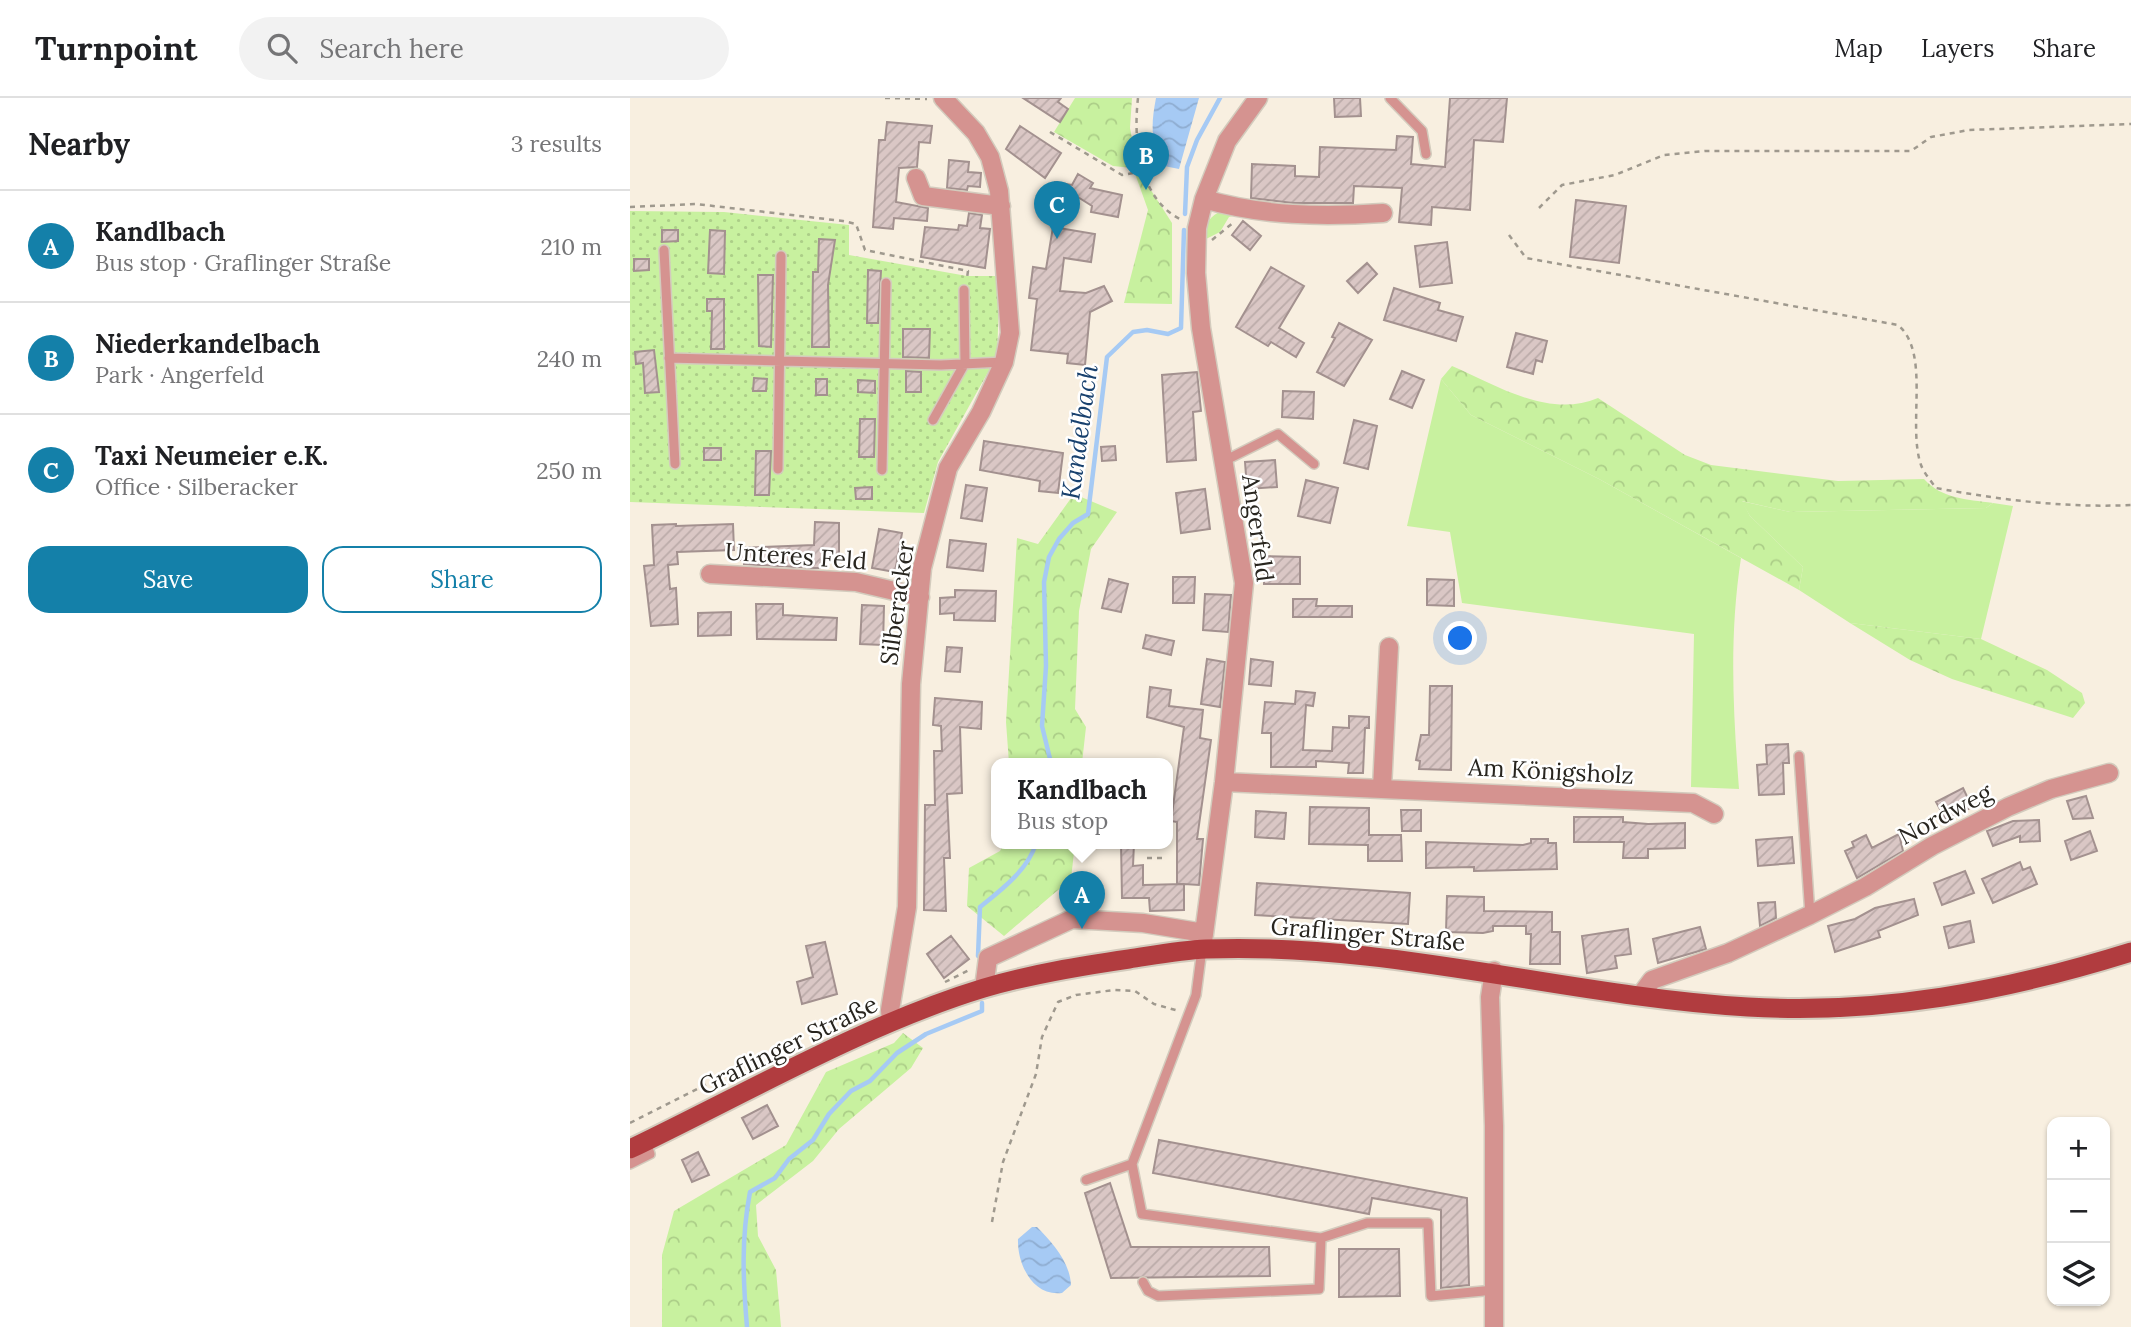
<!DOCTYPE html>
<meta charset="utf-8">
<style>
:root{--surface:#fff;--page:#f2f2f2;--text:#202124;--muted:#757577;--line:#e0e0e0;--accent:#1480a9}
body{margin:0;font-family:Lora,serif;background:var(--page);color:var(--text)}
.controls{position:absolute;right:21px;bottom:21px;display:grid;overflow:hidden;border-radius:14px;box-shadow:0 2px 5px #0004}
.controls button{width:63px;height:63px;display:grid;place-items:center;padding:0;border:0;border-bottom:2px solid var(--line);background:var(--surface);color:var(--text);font:35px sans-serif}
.you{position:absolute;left:831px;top:541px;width:24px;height:24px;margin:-18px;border:5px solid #fff;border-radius:50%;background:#1a73e8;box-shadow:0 0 0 10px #1a73e833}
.badge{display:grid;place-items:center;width:46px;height:46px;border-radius:50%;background:var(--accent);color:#fff;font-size:23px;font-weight:700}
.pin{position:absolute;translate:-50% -58px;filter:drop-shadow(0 2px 4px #0008)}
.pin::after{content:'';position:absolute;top:37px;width:24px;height:21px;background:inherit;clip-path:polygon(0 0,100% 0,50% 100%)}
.popup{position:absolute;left:361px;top:660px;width:182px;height:91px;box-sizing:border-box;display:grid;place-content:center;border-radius:14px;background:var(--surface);filter:drop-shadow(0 2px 5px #0005);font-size:23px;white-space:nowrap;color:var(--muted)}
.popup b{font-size:26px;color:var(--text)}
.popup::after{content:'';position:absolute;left:50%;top:100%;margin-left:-14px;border:14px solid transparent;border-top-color:var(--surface)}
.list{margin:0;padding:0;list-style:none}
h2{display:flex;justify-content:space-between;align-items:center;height:91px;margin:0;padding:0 28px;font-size:30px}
h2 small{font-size:23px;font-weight:400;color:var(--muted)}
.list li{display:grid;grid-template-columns:46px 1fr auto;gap:21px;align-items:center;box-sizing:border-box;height:112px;padding:0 28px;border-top:2px solid var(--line)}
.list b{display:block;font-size:26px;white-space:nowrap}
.list p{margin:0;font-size:23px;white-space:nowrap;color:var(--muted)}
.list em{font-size:23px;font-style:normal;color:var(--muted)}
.actions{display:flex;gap:14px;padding:21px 28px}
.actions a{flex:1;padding:16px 0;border:2px solid var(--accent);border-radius:21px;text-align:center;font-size:24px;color:var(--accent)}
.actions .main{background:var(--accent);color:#fff}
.icon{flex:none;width:38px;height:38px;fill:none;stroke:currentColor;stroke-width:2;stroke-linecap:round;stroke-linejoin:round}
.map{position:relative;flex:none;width:1501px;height:1229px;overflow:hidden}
header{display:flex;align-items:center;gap:42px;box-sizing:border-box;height:98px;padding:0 35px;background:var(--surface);border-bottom:2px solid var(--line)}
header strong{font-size:33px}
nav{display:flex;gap:38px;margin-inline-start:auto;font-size:24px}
.search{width:490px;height:63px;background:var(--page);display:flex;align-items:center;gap:18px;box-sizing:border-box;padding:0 24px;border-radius:38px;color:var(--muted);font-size:26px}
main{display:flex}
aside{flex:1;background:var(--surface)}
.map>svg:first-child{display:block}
.grass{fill:#c8f19f}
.forest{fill:url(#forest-crowns)}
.garden{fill:url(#garden-dots)}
.water{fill:url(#water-waves)}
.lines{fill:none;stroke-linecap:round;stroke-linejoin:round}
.stream{stroke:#a6caf4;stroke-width:4.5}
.building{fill:url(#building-hatch);stroke:#a3918f;stroke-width:2}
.service-casing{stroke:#d3cbbd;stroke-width:12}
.minor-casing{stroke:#d3cbbd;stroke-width:21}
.primary-casing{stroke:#d3cbbd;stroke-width:23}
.path{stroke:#9f998e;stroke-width:2.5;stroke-dasharray:5 5;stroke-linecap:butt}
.service{stroke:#d59390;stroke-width:9}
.minor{stroke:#d59390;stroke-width:18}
.primary{stroke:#b13c3f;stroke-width:19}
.labels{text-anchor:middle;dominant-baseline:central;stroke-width:5;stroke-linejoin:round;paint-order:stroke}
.street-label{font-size:24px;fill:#28251f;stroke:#fff}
.water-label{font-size:26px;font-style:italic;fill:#18416e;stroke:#fff}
</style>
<header>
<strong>Turnpoint</strong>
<div class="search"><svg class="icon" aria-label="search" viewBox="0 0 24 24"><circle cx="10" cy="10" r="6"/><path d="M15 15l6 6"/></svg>Search here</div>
<nav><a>Map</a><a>Layers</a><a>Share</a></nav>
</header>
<main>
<aside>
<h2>Nearby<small>3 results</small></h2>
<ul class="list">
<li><span class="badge">A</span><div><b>Kandlbach</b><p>Bus stop · Graflinger Straße</p></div><em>210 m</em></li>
<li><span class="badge">B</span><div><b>Niederkandelbach</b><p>Park · Angerfeld</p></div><em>240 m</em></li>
<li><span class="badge">C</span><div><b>Taxi Neumeier e.K.</b><p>Office · Silberacker</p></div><em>250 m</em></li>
</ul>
<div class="actions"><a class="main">Save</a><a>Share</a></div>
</aside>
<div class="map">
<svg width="1501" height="1229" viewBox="0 0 1501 1229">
<defs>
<pattern id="forest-crowns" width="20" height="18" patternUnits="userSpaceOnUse" patternTransform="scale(1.75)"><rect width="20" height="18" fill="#c8f19f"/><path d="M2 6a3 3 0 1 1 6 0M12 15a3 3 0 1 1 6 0" fill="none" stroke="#acce88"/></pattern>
<pattern id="garden-dots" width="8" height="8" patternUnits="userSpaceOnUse" patternTransform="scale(1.75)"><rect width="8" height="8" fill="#c8f19f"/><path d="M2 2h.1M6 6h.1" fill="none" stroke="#acce88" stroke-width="1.8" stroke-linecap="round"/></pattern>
<pattern id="water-waves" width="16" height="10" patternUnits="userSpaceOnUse" patternTransform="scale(1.75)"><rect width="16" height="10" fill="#a6caf4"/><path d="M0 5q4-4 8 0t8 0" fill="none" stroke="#8fadd1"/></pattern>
<pattern id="building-hatch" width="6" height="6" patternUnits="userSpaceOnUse" patternTransform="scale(1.75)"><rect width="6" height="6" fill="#dac7c5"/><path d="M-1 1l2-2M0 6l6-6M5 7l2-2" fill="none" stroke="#bbaba9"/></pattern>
</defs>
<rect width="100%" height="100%" fill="#f8efe0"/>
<!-- grass -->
<path class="grass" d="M591 113 607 117 599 119 590 134 574 142C576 127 577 120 591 113Z
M811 281 841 317 969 381 1111 460C1099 538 1103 612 1109 691L1061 689 1064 536 832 505 820 434 777 428Z
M1111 403 1160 414 1356 410 1363 405 1383 408 1351 541 1220 525 1169 492 1173 469 1120 418Z"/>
<!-- forest -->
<path class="forest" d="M445 0H502L500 30 508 72 542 125V206L494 205 518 112 503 70 483 68 424 34Z
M822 268C866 287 919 321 968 300L1055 357 1081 367 1208 383 1294 381C1312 401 1336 401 1363 405L1356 410 1160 414 1112 403 1120 418 1173 469 1169 492 969 381 841 317 811 281Z
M444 396 487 414 461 451 449 513 445 611 456 629 452 665H379L376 624 387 440 408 446Z
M1220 525 1351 541 1417 572 1452 595 1455 605 1443 620 1322 581 1280 562Z
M374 745H445L441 781 374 838 337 808 339 770 370 753Z
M273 935 293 950 281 970 209 1031 183 1063 126 1107 128 1138 146 1172 151 1229H32V1157L44 1113 156 1047 196 974 264 945Z"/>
<!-- garden -->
<path class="garden" d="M0 113 94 114 219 127V157L337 178H370L367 258 308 364 294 415 0 404Z"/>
<!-- water -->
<path class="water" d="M526 0H569L549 71 534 68C520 45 521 26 526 0Z
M402 1129H407C422 1144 440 1164 441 1187L432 1195C403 1199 387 1166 388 1141Z"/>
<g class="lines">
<!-- stream -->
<path class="stream" d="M555 116 557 69 567 42 590 0
M421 665 412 628 416 568 414 484 419 459 429 441 443 425 458 416 477 259 503 234 517 232 538 236 551 230 554 132
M348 858 350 809C370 793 399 771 406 745
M117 1229C113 1182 111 1141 120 1094L145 1080 159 1061 183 1042 199 1016 221 993 240 983 267 955 296 936 352 913V905"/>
</g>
<!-- building -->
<path class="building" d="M393 0H431L428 4 438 11 430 24Z
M704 0H730L731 18 705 19Z
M820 0H877L873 44 844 42 840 112 802 109 801 127 769 124 772 90 724 88 723 105H663L621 100 622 66 665 68V78L689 79 690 49 766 52 767 38 783 39 781 66 815 69Z
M257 24 302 28 300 45 289 44 287 69 269 70 266 104 298 110 297 123 264 120 263 131 243 129 249 42H255Z
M390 28 431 55 415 80 376 51Z
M319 62 339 64 338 74 351 75 350 89 338 88 337 92 317 90Z
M448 76 463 85 460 90 492 97 488 119 461 114 462 108 424 84 442 87Z
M946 102 996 108 989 165 940 159Z
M339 115 352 117 350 130 360 131 355 170 291 159 295 129 328 132 329 127 337 128Z
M613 123 631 138 620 152 602 137Z
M423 129 465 136 461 164 434 160 430 193 456 195 474 188 482 203 460 214 455 267 437 265 438 256 401 252 407 201 399 200 403 169 416 171Z
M32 132H48V143L32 144Z
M80 132 95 133 94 176 78 175Z
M189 141 205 142 198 187 199 249H182L183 174H188Z
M817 144 822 185 790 189 785 148Z
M4 161H19V172L4 173Z
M737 165 747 176 728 195 717 183Z
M641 169 674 188 649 230 674 245 666 259 641 244 638 248 606 229Z
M238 172 251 173 248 225H237Z
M128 177H143L141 249 129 248Z
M764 190 810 205 808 212 833 219 826 243 754 222Z
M77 201H94V251H81L82 213H77Z
M709 225 742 242 714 288 687 274 705 240 702 239Z
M273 231H300L299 260 273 259Z
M886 235 917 243 912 264 906 262 903 276 877 269Z
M24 252 29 294 15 295 13 265 6 266 5 254Z
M276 273 291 274V294H276Z
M772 273 794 282 782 310 760 301Z
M567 274 571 313 563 314 566 362 537 364 532 277Z
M124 280 137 281 136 293H123Z
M186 281H197V297H186Z
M228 282 245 283V295L228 294Z
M653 293 684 294 683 321 652 319Z
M230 321H245L244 359H229Z
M724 322 747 328 738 371 714 365Z
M354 343 433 355 428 395 409 393 410 383 350 372Z
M485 348 486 362 472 363 471 349Z
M74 350H91V362H74Z
M126 353H141L139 397H125Z
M645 362 647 389 617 391 615 364Z
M676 382 708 390 700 425 668 418Z
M336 387 357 390 352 423 331 420Z
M242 389V401H226L225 390Z
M575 391 580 431 551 435 546 395Z
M185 424 209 425V463L191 462 190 470H184L114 466V462H109L108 450 184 447Z
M46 426V428L103 426 104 452 47 454 48 466 38 467 40 491 46 490 48 526 21 528 14 468 24 467 22 427Z
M249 431 272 435 265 474 242 470Z
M320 442 356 446 353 473 317 469Z
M635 458 670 459V486H634Z
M543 479H565L564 505H543Z
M479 481 498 486 491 514 472 510Z
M797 481 824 482V508L797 507Z
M325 492 366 493 365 523 324 522V515L310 516V500L325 499Z
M575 496 601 497 598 534 573 532Z
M663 501H687L686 508H722V519H663Z
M126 506H153V517L207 520 206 542 127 541Z
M232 507 254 508 253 547 230 546Z
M101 514V537L68 538V515Z
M516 537 544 543 541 557 513 550Z
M317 549 332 550 330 574 315 573Z
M577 561 595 564 590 609 571 606Z
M621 561 643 564 641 588 619 586Z
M800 588H822L821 672 789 671 790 663 786 662 791 637H799Z
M520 589 541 592 539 608 573 612 570 640 581 642 567 741H573L569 787 554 786V812L520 813 519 800H492L491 745H504L503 768 513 767V787L553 786H547V724L541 723 554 629 517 619Z
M666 593 685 595 683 608 676 607 673 652 702 653 703 629 719 630V618L739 619V630H735L733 675H718L719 665 686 663V669H641V635H632L635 604 665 606Z
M305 600 352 604 351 631 330 629 332 695 317 696 320 760H314L316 813 294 812 295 707H305L304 653H312L311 628 303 627Z
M1158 646 1159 665H1153L1154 696 1129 697 1127 667 1137 666 1136 647Z
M1333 690 1342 709 1316 722 1306 704Z
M1456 698 1463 720 1443 721 1437 703Z
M680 709 739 710V737H771L772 763H738V747L679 746Z
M771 712H791V733H772Z
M626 713 656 715 654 741 625 739Z
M944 719H993V724L1018 726 1055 725V750L1018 751V760H993L994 744H944Z
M1409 722 1410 743 1390 744V738L1363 748 1357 733 1383 723Z
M1460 733 1467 753 1441 762 1435 743Z
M1269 736 1273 753 1227 780 1215 753 1224 749 1222 744 1236 737 1242 750Z
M1162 739 1164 765 1128 768 1126 742Z
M901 741H918V745H926L927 771 844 773V769L796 770V744L893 747 901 745Z
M1390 764 1393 772 1400 769 1407 786 1363 805 1352 781Z
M1335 773 1344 795 1312 807 1304 785Z
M627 785 780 795 778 826 625 817Z
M817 798 854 799V813L922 814V834H930V866H900L901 836H896V828H863V833L853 835 816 834Z
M1284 801 1288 817 1248 833 1250 839 1205 854 1198 828 1225 821 1245 810Z
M1145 804 1146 820 1130 828 1128 805Z
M1340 823 1344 844 1319 850 1314 829Z
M1070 829 1076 851 1028 865 1023 841Z
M998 831 1001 856 985 858 987 870 957 875 952 838Z
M321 838 339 861 314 880 297 856Z
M195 844 207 896 172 906 167 884 183 879 176 848Z
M137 1007 148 1028 123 1041 112 1020Z
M529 1042 837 1100 839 1187 811 1190V1112L742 1100 739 1116 523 1075Z
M68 1054 79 1077 62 1084 52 1062Z
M480 1085 501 1149H639L640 1178 481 1180 455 1095Z
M709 1151H769L770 1198 709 1199Z"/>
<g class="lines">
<!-- service casing -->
<g class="service-casing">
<path id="service" d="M760 0 792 33 796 56
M34 152 45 366
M39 260 311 267 374 264
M303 322 335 265 334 192
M594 363 648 336 684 366
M148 371 151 158
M252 372 256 185
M1169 658 1180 817
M572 851 566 897 502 1066 512 1116 691 1140 737 1125H798L801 1198 864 1192
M0 1066 20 1056 16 1044
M456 1082 502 1066
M513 1184 518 1193 528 1198 689 1191 691 1140"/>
</g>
<!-- minor casing -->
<g class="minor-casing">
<path id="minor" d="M286 80 293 98 371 108
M574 101C632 118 692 119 753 115
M80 476 226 484 290 499
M594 684 1063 705 1084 716
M752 690 759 549
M572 851 594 684 614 485 571 230 566 175 567 130 574 101 597 43 628 0
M864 873 860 899 864 1028V1229
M354 890 358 860 442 821 513 825 574 835
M1010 898 1022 882 1098 855 1180 817 1235 789 1302 748 1378 709 1421 691 1479 675
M261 924 260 912 277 809 281 586 292 470 318 370 351 314 374 264 380 235 369 93 360 59 346 35 313 0"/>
</g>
<!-- primary casing -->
<g class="primary-casing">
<path id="primary" d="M0 1051C113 997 235 926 354 890 401 876 451 868 499 861 525 857 551 852 576 851 760 844 936 898 1118 909 1250 917 1376 893 1501 854"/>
</g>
<!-- path -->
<path class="path" d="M255 0 297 1
M508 0C503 43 509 102 552 122
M420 34 492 77 514 73
M0 109 66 106 213 123 226 126 235 152 338 173 337 180
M909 110 932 87 985 77 1034 57 1075 53H1281L1301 39 1339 32 1501 26
M879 137 896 160 1268 227C1301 255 1277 327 1291 367 1294 375 1301 383 1306 390 1371 402 1435 410 1501 407
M582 142 604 124
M517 760H536
M315 884 341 871
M0 1025 95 977 149 956
M362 1124 373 1064 406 976 412 939 428 904 446 897 484 892 505 893 524 906 549 913"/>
<!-- service -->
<use href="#service" class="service"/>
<!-- minor -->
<use href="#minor" class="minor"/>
<!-- primary -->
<use href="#primary" class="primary"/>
</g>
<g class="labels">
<!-- street labels -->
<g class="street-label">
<text transform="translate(628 430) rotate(82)">Angerfeld</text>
<text transform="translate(166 458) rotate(4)">Unteres Feld</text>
<text transform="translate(267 505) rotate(-82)">Silberacker</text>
<text transform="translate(921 673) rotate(3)">Am Königsholz</text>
<text transform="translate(1315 716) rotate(-28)">Nordweg</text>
<text transform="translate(738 836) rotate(5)">Graflinger Straße</text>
<text transform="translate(158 947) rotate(-26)">Graflinger Straße</text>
</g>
<!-- water labels -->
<g class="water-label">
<text transform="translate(449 334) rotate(-82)">Kandelbach</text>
</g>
</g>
</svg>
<div class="controls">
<button>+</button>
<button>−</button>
<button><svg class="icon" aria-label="layers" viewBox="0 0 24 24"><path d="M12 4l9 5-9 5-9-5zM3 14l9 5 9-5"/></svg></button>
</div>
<div class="you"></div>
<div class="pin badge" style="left:452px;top:831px">A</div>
<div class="popup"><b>Kandlbach</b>Bus stop</div>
<div class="pin badge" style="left:516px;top:92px">B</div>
<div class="pin badge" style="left:427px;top:141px">C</div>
</div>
</main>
